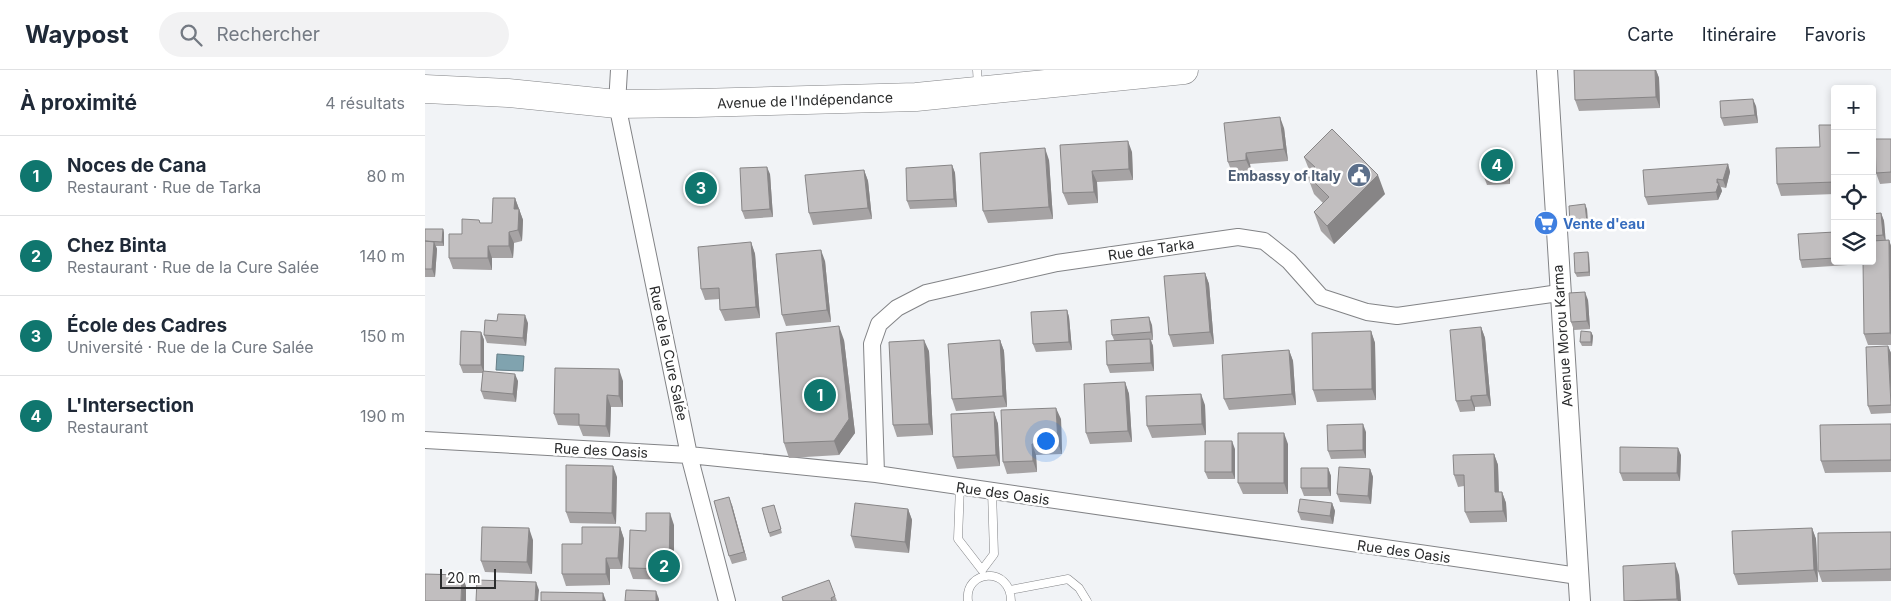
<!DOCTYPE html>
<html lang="fr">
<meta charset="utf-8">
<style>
:root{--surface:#fff;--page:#f2f2f3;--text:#1f2937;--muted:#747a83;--line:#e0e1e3;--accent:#0f766e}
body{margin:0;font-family:Inter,sans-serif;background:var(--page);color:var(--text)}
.controls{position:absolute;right:15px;top:15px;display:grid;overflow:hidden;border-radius:5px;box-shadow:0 2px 8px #0003}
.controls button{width:45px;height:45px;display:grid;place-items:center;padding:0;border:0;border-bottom:1px solid var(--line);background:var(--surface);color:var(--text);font:25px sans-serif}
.scale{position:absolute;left:15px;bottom:12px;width:56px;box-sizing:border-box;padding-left:5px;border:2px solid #2b2c2d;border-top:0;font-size:14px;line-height:18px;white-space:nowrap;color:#2b2c2d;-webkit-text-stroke:4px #fff;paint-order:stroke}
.you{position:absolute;left:620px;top:370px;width:18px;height:18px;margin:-12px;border:4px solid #fff;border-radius:50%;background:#1a73e8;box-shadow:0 0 0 8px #1a73e833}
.badge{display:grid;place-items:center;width:32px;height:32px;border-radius:50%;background:var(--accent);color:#fff;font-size:16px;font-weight:700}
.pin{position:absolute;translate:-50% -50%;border:2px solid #fff;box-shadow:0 1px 5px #0006}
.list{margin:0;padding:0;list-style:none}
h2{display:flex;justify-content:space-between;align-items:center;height:65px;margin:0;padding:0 20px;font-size:21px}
h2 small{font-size:16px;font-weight:400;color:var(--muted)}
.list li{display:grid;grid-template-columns:32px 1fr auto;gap:15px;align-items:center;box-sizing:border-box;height:80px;padding:0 20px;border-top:1px solid var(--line)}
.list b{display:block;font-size:19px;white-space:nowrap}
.list p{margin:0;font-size:16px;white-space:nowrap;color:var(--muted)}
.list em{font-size:16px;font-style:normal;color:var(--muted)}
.icon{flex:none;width:28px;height:28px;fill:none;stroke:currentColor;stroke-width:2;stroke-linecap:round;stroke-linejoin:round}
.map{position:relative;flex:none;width:1466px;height:531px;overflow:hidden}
header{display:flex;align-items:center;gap:30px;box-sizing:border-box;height:70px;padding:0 25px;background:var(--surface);border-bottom:1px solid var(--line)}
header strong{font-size:24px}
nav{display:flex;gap:28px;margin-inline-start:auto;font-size:18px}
.search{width:350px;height:45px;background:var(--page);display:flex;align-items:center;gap:12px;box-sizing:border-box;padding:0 18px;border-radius:28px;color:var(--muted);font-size:19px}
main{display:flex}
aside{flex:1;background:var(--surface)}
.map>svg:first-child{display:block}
.water{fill:#80a3af;stroke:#667f88}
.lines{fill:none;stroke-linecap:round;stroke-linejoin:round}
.service-casing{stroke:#828386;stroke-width:9}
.minor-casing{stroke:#828386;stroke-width:18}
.tertiary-casing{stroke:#828386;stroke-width:22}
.trunk-casing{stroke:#828386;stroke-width:29}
.service{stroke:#fff;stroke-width:8}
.minor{stroke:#fff;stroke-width:16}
.tertiary{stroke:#fff;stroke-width:20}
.trunk{stroke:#fff;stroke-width:28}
.wall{fill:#a6a3a4}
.shaded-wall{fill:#878586}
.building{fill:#c1bebf;stroke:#878586}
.labels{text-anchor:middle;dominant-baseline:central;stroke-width:5;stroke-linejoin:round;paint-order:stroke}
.street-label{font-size:14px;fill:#2b2c2d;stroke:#fff}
.service-label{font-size:14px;font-weight:bold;fill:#4e5e75;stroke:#fff;text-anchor:end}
.shop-label{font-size:14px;font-weight:bold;fill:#366cbe;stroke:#fff;text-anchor:start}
</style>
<header>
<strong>Waypost</strong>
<div class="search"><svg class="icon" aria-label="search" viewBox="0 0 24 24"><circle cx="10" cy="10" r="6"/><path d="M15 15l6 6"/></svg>Rechercher</div>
<nav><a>Carte</a><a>Itinéraire</a><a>Favoris</a></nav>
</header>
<main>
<aside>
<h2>À proximité<small>4 résultats</small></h2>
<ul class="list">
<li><span class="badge">1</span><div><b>Noces de Cana</b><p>Restaurant · Rue de Tarka</p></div><em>80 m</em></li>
<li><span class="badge">2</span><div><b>Chez Binta</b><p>Restaurant · Rue de la Cure Salée</p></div><em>140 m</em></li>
<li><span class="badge">3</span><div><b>École des Cadres</b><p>Université · Rue de la Cure Salée</p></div><em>150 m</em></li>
<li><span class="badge">4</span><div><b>L'Intersection</b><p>Restaurant</p></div><em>190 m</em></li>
</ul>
</aside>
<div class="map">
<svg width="1466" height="531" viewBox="0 0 1466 531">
<rect width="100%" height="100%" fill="#f1f3f6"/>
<!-- water -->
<path class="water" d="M72 284 99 286 98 301 71 300Z"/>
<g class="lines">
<!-- service casing -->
<g class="service-casing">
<path id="service" d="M552 0 553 15
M535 416 533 469 557 500 569 484 567 421
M585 520 643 509 654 518 662 531
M543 531C539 499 586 496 586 531"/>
</g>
<!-- minor casing -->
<g class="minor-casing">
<path id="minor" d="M194 0 192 34 264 385 302 531
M0 370 264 385 451 404 1153 506
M451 404 447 274 454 254 472 238 501 223 632 193 813 167 839 171 864 191 896 227 942 242 972 246 1134 223"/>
</g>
<!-- tertiary casing -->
<g class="tertiary-casing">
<path id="tertiary" d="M1122 0 1155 531"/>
</g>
<!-- trunk casing -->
<g class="trunk-casing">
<path id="trunk" d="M0 19 83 23 192 34 272 33 491 27 759 0"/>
</g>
<!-- service -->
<use href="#service" class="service"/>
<!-- minor -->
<use href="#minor" class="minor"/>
<!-- tertiary -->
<use href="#tertiary" class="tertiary"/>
<!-- trunk -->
<use href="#trunk" class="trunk"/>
</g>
<!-- wall -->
<path class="wall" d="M1149 0H1231L1234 8 1235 38 1154 41 1150 30Z
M1331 36 1333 53 1299 56 1296 48Z
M1410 55V124L1356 126 1352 114 1395 77Z
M859 58 863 91 825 94 826 101 807 103 803 92Z
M1466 69V113L1455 114 1451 103Z
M635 75 707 82 708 110 672 112 673 133 643 135 638 123Z
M879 87 960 124 909 174 896 161 889 142 898 133 889 124 882 105 885 102Z
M624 90 628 149 563 153 558 141Z
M1085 92V114L1062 115 1059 107Z
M1303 94 1305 102 1301 118 1296 117 1297 121 1293 130 1223 135 1220 127Z
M527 95 530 103 532 137 485 139 482 131Z
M439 100 443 111 447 149 388 155 384 143Z
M345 104 348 147 320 149 317 141Z
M90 128 98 150 97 171 89 173 88 188H67V200L28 199 24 188 37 164 54 150 55 153H67Z
M1162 139 1163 156 1147 157 1145 153Z
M1456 143 1459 151 1460 170H1464L1466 176V275H1443L1439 264 1447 191V144Z
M0 159H18L19 163V176H11L12 179 10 207H0Z
M1410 162V191H1422L1423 195 1377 198 1375 190Z
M326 172 330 184 335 248 300 251 295 240V229L280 230 276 219Z
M1164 186 1165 206 1152 207 1150 203Z
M400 191 406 252 361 256 357 245Z
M780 203 784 214 789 274 748 277 744 265Z
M1163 230 1165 259 1149 260 1146 252Z
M642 240 644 247 647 280 611 282 608 274Z
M103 253 101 276 62 273 59 265Z
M727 255 728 270H726L728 276 729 301 685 303 682 295 689 270 687 265Z
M1056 257 1060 268 1066 336 1050 337V341L1035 342 1031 331Z
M946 261 950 273 951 330 892 332 888 320Z
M56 262 59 270V301L93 311 91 332 59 329 56 321 58 303H38L35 295Z
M1166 262 1168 266 1167 276H1157L1155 272Z
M419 270 430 363 414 385 364 388 359 373Z
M575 270 579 281 582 337 531 341 527 329Z
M1463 276 1466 283V343L1446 344 1443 336Z
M864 280 868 291 871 335 804 340 799 329Z
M504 281 508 365 472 367 468 355Z
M198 311V337H186L185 367 158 366 154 356 133 355 129 344Z
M700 312 704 324 707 372 665 374 661 363Z
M780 335 781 365 727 368 722 356Z
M569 342 573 354 575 396 532 399 528 387Z
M636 349 637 384 611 385 612 402 582 404 578 392Z
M1466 354V402L1400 403 1396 391Z
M941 362V388L906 389 903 381Z
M863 374V424H818L813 413Z
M810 379V409H783L780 402Z
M1069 384 1073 395 1074 422H1077L1081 433 1082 452 1045 453 1040 442 1039 416 1033 417 1029 405Z
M1256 385 1255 411H1198L1195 403Z
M903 398 906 406V426H879L876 418Z
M945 399 948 407 946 434 915 432 912 424Z
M192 407 191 454 145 453 141 442Z
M907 433 910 441 908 454 876 450 873 442Z
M307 435 322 490 307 494 304 486Z
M349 435 357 463 345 467 344 463Z
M483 439 487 450 484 483 430 478 426 466Z
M249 455V510L208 509 204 498 221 461Z
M195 457 199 469 197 499H185V515L141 516 137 504 157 474Z
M1387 458 1391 469 1393 512 1313 515 1309 504Z
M1466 462V511L1397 512 1393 501Z
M108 470 107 504 60 502 56 491Z
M1254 505 1256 531H1199Z
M404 510 412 531H358Z"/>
<!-- shaded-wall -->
<path class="shaded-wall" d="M1230 0H1231L1234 8 1235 38 1231 27Z
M1328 29 1331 36 1333 53 1330 45Z
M855 47 859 58 863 91 859 79Z
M703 71 707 82 708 110 704 99Z
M620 78 624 90 628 149 624 137Z
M821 83 825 94 826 101 821 90Z
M1082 84 1085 92V114L1083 107Z
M1303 94 1305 102 1301 118 1298 110Z
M527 95 530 103 532 137 529 129Z
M342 97 345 104 348 147 345 139Z
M439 100 443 111 447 149 443 138Z
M667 101 672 112 673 133 669 122Z
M953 105 960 124 909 174 902 156Z
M1292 109 1297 121 1293 130 1291 122Z
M90 128 98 150 97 171 93 160 89 139Z
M1160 134 1162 139 1163 156 1162 152Z
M1456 143 1459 151 1461 173 1458 165Z
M18 159 19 163V176L17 172Z
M84 162 89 173 88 188 84 176Z
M1464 170 1466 176V265L1465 263Z
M9 172 12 179 10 207 7 199Z
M326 172 330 184 335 248 331 237Z
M63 176 67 188V200L63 188Z
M396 180 400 191 406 252 402 240Z
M1163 182 1164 186 1165 206 1164 202Z
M780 203 784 214 789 274 785 262Z
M1160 222 1163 230 1165 259 1162 251Z
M642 240 644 247 647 280 644 272Z
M100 245 103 253 101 276 98 268Z
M724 247 727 255 728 270 726 262Z
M414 256 419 270 430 363 414 385 409 371Z
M1056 257 1060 268 1066 336 1062 325Z
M946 261 950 273 951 330 947 319Z
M56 262 59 270V303L56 295Z
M1166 262 1168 266 1167 276 1166 272Z
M725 269 728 276 729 301 726 293Z
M499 270 504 281 508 365 504 354Z
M575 270 579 281 582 337 578 326Z
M1463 276 1466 283V330Z
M864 280 868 291 871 335 867 324Z
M194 299 198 311V337L194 326Z
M90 304 93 311 91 332 88 324Z
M700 312 704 324 707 372 703 361Z
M776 324 780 335 781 365 777 354Z
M182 325 186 337 185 367 181 356Z
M1046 326 1050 337V341L1046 330Z
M631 338 636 349 637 384 633 373Z
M569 342 573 354 575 396 571 385Z
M938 354 941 362V388L938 380Z
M859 363 863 374V424L859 413Z
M807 371 810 379V409L807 402Z
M607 374 611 385 612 402 608 391Z
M1253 378 1256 385 1255 411 1252 403Z
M1069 384 1073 395 1074 434 1070 422Z
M188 396 192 407 191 454 187 443Z
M903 398 906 406V426L903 418Z
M945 399 948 407 946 434 943 426Z
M1077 422 1081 433 1082 452 1078 441Z
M304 427 307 435 322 490 319 482Z
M907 433 910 441 908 454 905 446Z
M483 439 487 450 484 483 480 472Z
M245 443 249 455V510L244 499Z
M195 457 199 469 197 499 193 488Z
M104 458 108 470 107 504 102 492Z
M1387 458 1391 469 1393 512 1389 500Z
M181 488 185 499V515L181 504Z
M1250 493 1254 505 1256 531H1253L1252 529Z
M37 505 41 516V531H36Z
M111 512 114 520 113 531H110Z
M231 521 234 529V531H231Z
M178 523 181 531H178Z"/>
<!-- building -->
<path class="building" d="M1149 0H1230L1231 27 1150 30Z
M1328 29 1330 45 1296 48 1295 31Z
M855 47 859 79 821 83V90L803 92 799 53Z
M1394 55H1410V112L1352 114 1351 78 1395 77Z
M907 59 953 105 902 156 889 142 904 127 882 105 890 97 879 87Z
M1450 69H1466V102L1451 103Z
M703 71 704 99 667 101 669 122 638 123 635 75Z
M620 78 624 137 558 141 555 83Z
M1082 84 1083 107H1059L1058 85Z
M1303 94 1298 110 1292 109V113H1294L1291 122 1220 127 1218 100Z
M527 95 529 129 482 131 481 98Z
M342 97 345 139 317 141 315 98Z
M439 100 443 138 384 143 380 105Z
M68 128H90L89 139H94L93 160 84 162V176H63V188H24V164H37V149L54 150 55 153H67Z
M1160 134 1162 152 1145 153 1144 136Z
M1456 143 1458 165 1447 166V144Z
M0 159H18L17 172 0 171Z
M1410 162V188L1375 190 1373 164Z
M1464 170 1465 263 1439 264 1438 191H1447V171Z
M0 171 9 172 7 199H0Z
M326 172 331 237 295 240 294 218 276 219 273 177Z
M396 180 402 240 357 245 351 184Z
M1163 182 1164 202 1150 203 1149 183Z
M780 203 785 262 744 265 739 206Z
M1160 222 1162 251 1146 252 1144 223Z
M642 240 644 272 608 274 606 242Z
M73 244 100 245 98 268 59 265 60 250 72 251Z
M724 247 726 262 687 265 686 250Z
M414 256 424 349 409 371 359 373 351 263Z
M1056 257 1062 325 1046 326V330L1031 331 1025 260Z
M36 261 56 262V295H35Z
M946 261 947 319 888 320 887 263Z
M1156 261 1166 262V272H1155Z
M725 269 726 293 682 295 681 271Z
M499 270 504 354 468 355 464 272Z
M575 270 578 326 527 329 523 274Z
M1463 276 1466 335 1443 336 1441 277Z
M864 280 867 324 799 329 797 285Z
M130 298 194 299V326L182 325 181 356 154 355V344H129Z
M58 301 90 304 88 324 56 321Z
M700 312 703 361 661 363 659 314Z
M776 324 777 354 722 356 721 326Z
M631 338 633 373 607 374 608 391 578 392 576 340Z
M569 342 571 385 528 387 526 344Z
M938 354V380L903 381 902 355Z
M1466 354V390L1396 391 1395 355Z
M813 363H859V413H813Z
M780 371H807V402H780Z
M1195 377 1253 378 1252 403H1195Z
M1069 384 1070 422H1077L1078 441 1040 442 1039 405H1029L1028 385Z
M141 395 188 396 187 443 141 442Z
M914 397 945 399 943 426 912 424Z
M876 398H903V418H876Z
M304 427 319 482 304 486 289 431Z
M875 429 907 433 905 446 873 442Z
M430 433 483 439 480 472 426 466Z
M349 435 356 459 344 463 337 438Z
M221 443H245L244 499 204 498 205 460 221 461Z
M57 457 104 458 102 492 56 491Z
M157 457H195L193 488H181V504H137V474H157Z
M1387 458 1389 500 1309 504 1307 461Z
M1466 462V499L1393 501V463Z
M1250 493 1252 529 1199 531 1198 496Z
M0 504 37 505 36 531H0Z
M52 510 111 512 110 531H51Z
M404 510 410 526 406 528 407 531H358L357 527Z
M201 520 231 521V531H200Z
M116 522 178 523V531H116Z"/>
<!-- icons -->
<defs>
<g id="civic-disc" transform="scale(1.25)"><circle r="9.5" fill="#5c6f8a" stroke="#fff"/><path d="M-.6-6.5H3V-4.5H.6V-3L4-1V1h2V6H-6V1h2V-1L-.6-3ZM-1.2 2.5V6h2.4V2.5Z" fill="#fff"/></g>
<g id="supermarket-disc" transform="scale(1.25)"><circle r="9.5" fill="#3f7fe0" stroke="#fff"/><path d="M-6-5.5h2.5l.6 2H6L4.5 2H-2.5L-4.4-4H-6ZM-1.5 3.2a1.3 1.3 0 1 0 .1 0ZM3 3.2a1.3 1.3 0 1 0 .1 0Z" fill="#fff"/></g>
</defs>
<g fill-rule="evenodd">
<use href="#civic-disc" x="934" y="105"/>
<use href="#supermarket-disc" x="1121" y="153"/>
</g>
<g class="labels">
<!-- street labels -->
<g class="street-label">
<text transform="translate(380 30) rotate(-2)">Avenue de l'Indépendance</text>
<text transform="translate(726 179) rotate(-8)">Rue de Tarka</text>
<text transform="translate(1137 266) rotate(-94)">Avenue Morou Karma</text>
<text transform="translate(244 283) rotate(78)">Rue de la Cure Salée</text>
<text transform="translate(176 380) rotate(3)">Rue des Oasis</text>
<text transform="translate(578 423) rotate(8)">Rue des Oasis</text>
<text transform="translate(979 481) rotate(8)">Rue des Oasis</text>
</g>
<!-- service labels -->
<g class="service-label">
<text x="916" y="105">Embassy of Italy</text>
</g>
<!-- shop labels -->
<g class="shop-label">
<text x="1138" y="153">Vente d'eau</text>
</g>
</g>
</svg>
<div class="controls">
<button>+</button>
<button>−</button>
<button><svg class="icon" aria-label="locate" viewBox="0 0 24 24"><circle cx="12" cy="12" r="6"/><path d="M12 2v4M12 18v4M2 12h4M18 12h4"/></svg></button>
<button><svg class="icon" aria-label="layers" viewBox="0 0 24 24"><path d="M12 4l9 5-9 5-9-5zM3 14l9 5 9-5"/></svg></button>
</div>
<div class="scale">20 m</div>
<div class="you"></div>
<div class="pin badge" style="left:395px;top:325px">1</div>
<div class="pin badge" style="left:239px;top:496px">2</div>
<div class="pin badge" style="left:276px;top:118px">3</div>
<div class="pin badge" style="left:1072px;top:95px">4</div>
</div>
</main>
